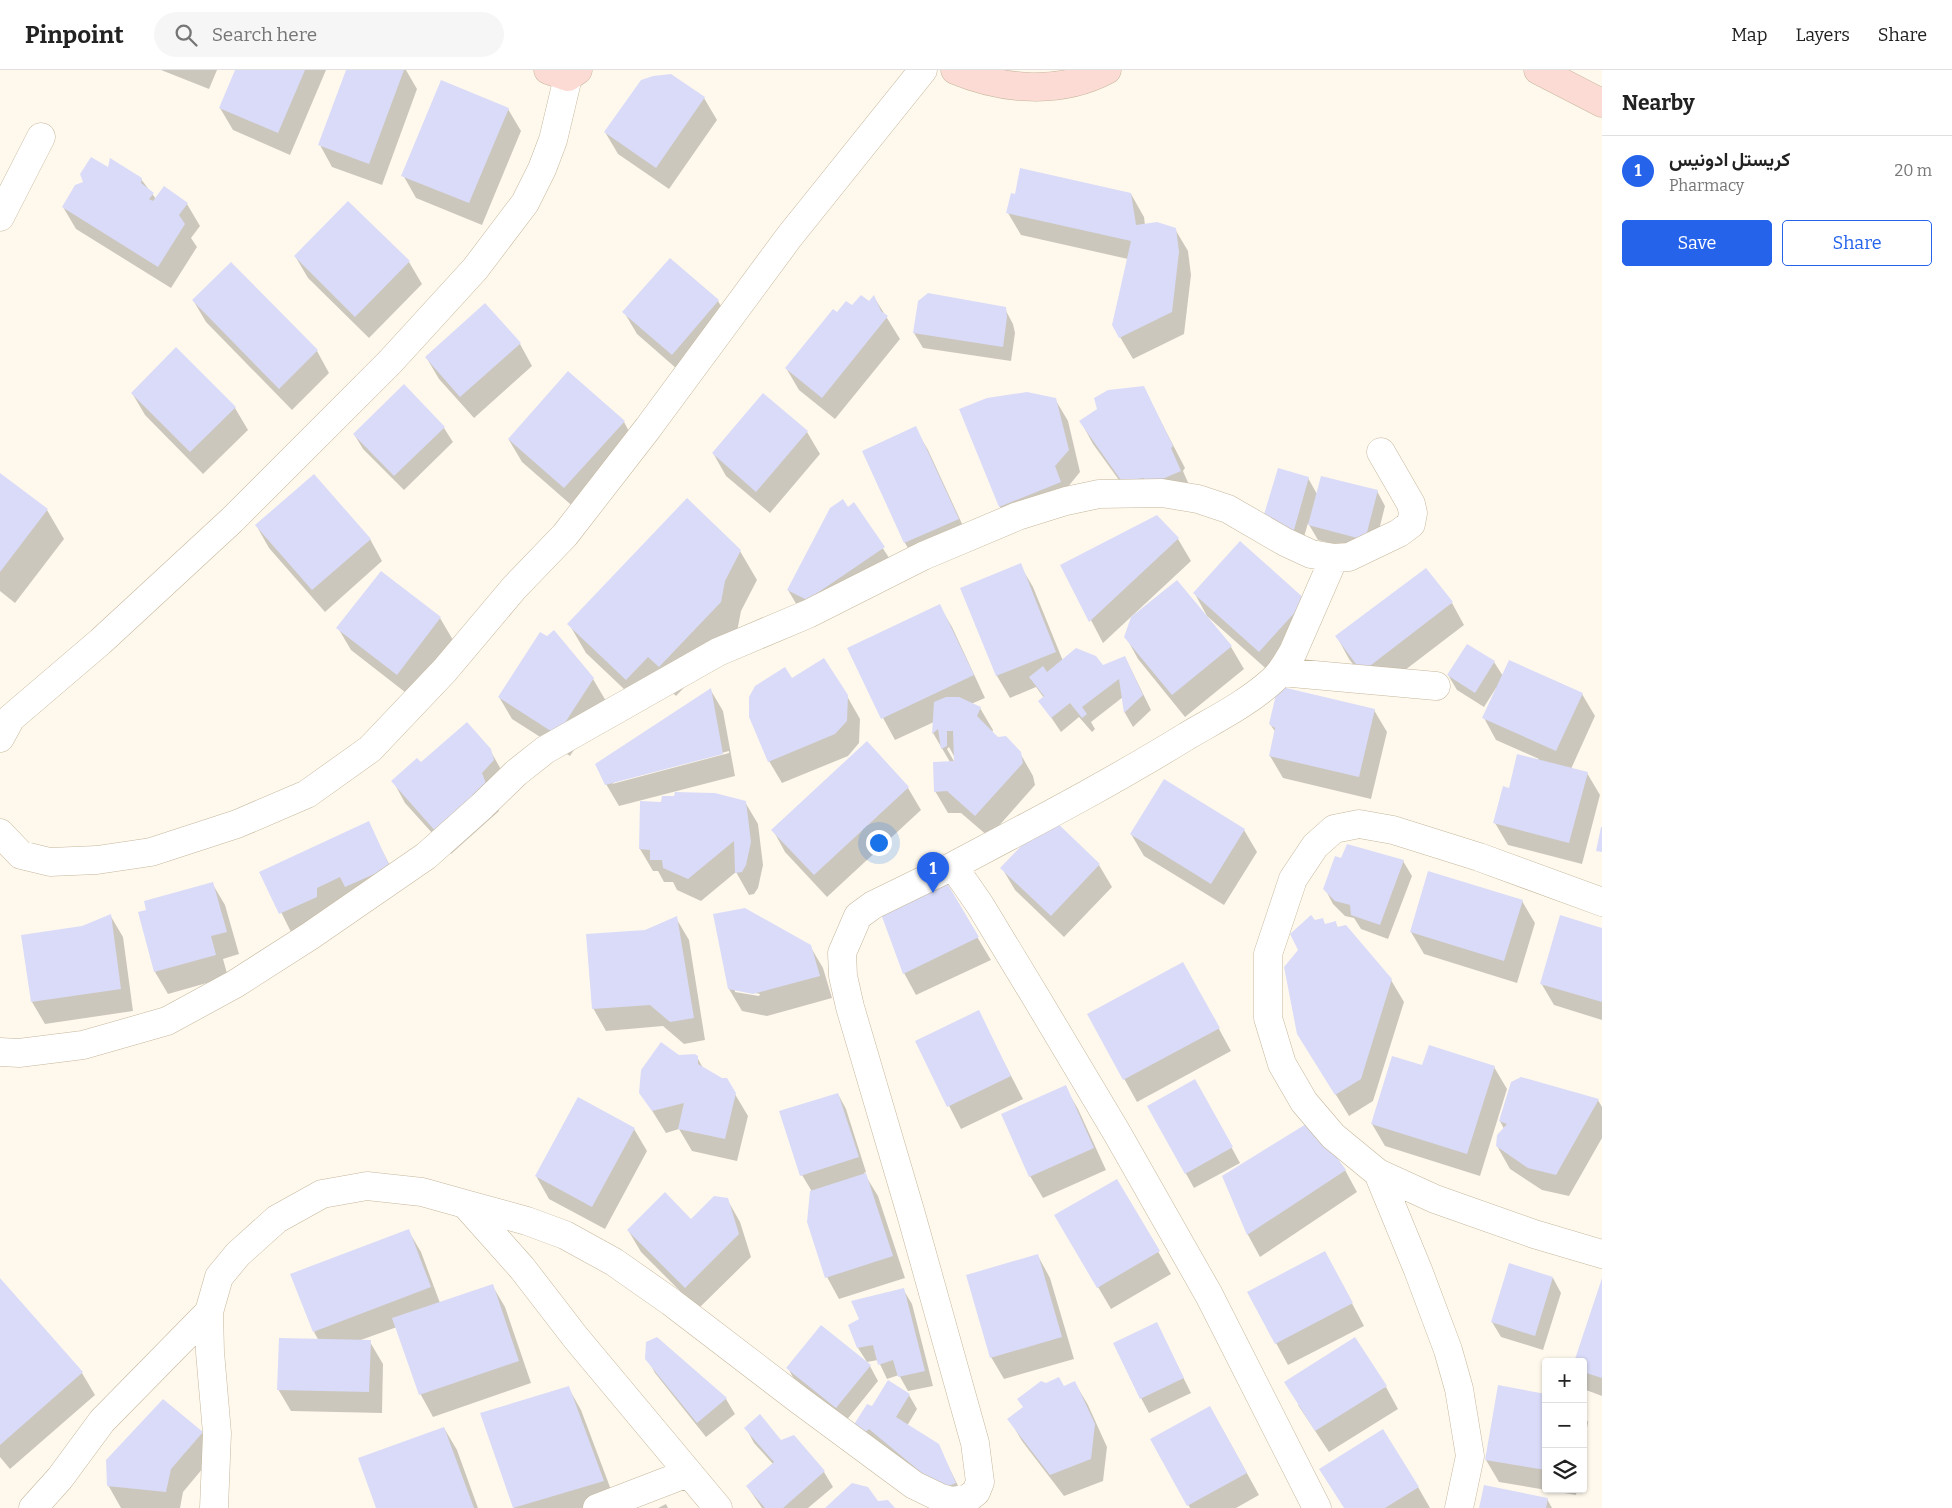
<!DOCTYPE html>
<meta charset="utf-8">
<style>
:root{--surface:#fff;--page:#f6f6f6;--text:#222;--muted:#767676;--line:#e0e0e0;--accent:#2563eb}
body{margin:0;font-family:Bitter,Vazirmatn,serif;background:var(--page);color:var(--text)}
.controls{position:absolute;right:15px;bottom:15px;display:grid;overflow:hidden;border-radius:5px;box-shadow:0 1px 4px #0004}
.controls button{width:45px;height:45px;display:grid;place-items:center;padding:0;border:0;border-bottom:1px solid var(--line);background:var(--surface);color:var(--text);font:25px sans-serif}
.you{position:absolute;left:878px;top:772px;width:18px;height:18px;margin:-12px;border:4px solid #fff;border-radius:50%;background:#1a73e8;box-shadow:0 0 0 8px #1a73e833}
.badge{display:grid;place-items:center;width:32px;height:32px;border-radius:50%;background:var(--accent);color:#fff;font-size:16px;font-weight:700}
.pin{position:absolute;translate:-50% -41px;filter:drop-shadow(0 1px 2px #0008)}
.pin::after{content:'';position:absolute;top:26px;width:18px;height:15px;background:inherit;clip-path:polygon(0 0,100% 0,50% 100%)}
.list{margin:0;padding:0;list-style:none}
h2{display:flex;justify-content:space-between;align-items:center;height:65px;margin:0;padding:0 20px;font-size:21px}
h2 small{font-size:16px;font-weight:400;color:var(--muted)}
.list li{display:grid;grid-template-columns:32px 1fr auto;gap:15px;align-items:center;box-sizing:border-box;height:70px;padding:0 20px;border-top:1px solid var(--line)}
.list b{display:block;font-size:19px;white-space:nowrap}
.list p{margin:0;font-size:16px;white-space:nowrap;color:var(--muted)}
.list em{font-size:16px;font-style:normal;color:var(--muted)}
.actions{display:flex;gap:10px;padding:15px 20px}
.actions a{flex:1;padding:11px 0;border:1px solid var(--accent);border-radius:5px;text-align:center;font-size:18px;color:var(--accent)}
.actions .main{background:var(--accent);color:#fff}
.icon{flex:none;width:28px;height:28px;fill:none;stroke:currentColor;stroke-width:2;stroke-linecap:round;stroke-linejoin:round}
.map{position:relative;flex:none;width:1602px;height:1438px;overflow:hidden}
header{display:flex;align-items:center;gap:30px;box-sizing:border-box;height:70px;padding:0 25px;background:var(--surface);border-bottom:1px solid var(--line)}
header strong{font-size:24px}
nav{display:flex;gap:28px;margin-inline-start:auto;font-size:18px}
.search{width:350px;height:45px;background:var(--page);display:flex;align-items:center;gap:12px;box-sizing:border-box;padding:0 18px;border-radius:28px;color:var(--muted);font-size:19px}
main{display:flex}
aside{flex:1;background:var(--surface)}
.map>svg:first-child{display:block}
.shadow{fill:#0003;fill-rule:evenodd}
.building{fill:#dadbf8}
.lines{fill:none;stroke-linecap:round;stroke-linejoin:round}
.street-casing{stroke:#c5b79c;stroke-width:29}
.secondary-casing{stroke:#c5b79c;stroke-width:29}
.street{stroke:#fff;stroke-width:28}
.secondary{stroke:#fcdbd5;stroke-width:28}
</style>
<header>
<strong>Pinpoint</strong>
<div class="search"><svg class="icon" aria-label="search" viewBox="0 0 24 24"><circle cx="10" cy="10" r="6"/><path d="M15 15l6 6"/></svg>Search here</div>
<nav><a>Map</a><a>Layers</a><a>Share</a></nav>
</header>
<main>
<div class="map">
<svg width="1602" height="1438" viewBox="0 0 1602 1438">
<rect width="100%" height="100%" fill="#fff9ed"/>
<!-- shadow -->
<path class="shadow" d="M161 0H217L209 19Z
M236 0H326L290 85 233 60 220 38Z
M347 0H406L417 19 382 115 332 97 320 75Z
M704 28 717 50 669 119 618 84 605 62Z
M508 39 521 61 482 155 416 128 403 105Z
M109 99 141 109 156 129 187 134 200 156 191 168 197 177 171 218 76 159 63 137Z
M1131 124 1144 147 1145 155 1175 159 1188 181 1191 205 1184 264 1133 289 1120 267 1128 189 1021 165 1008 143Z
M348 133 409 192 422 214 369 268 308 208 295 186Z
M670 190 718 231 731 253 685 306 637 264 624 242Z
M874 227 900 269 835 349 799 320 786 298 852 237 869 232Z
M193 230 317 281 329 303 292 340 206 252Z
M1005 239 1013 254 1015 263 1011 291 923 278 914 263Z
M520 274 532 296 474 348 439 309 426 287Z
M403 316 444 358 453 372 404 420 363 379 354 364Z
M1143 317 1185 398 1183 401 1193 424 1137 435 1093 374 1081 352 1098 339Z
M132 323 235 338 248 360 203 404 145 345Z
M1055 329 1068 351 1080 402 1067 418 1013 459 1000 437 961 340Z
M624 352 636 374 577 440 522 392 509 370Z
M915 358 928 380 970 471 918 495 905 473 864 382Z
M807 362 820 384 770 443 726 406 713 383Z
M0 404 47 440 64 469 15 533 0 521Z
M1308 408 1317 424 1377 421 1385 436 1373 484 1318 470 1308 453 1302 474 1272 466Z
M854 434 897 500 801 542 788 520 848 438Z
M256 455 370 469 382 491 325 542 269 478Z
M1178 469 1191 491 1103 573 1062 495Z
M740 481 757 510 741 541 737 562 676 626 665 615 644 638 586 583 569 554Z
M1020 495 1033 517 1063 591 1103 597 1125 587 1151 640 1133 657 1125 643 1123 627 1091 652 1095 659 1092 662 1079 647 1061 662 1040 631 1044 628 1036 617 1010 628 997 606 962 519Z
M381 503 440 548 453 570 410 626 351 580 338 558Z
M1177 512 1231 577 1244 599 1185 647 1138 589 1126 567Z
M1195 524 1305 530 1272 604 1207 546Z
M1452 533 1464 555 1375 623 1349 589 1337 567Z
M939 535 952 557 985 628 971 634 980 638 993 660 992 663 1020 683 1033 706 1035 715 989 767 961 743H948L935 721 950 692 933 663 934 652 895 670 883 648ZM949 677 955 688V693L947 679Z
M1468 575 1494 592 1503 606 1582 624 1595 646 1571 699 1587 703 1600 725 1582 794 1508 775 1495 753 1509 720 1539 689 1496 670 1484 648 1497 619 1496 618 1484 637 1457 620 1448 605Z
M593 609 606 631 570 686 512 649 499 627Z
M791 610 847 626 860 649 859 673 848 686 782 713 769 691Z
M710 619 723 641 735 706 619 736 606 714ZM729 681V683L612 714 616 711Z
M1374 640 1387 662 1371 729 1283 708 1270 686 1276 663 1270 654Z
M867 673 908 718 921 740 827 827 785 782 773 760Z
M490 680 503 703 494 726 499 741 451 784 405 733 393 711 421 693Z
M745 732 758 754 763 795 758 818 754 824 749 825 736 802 701 831 677 820 673 812H664L658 801H653L640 779Z
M368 753 402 819 293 866 261 802Z
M1244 760 1257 782 1224 835 1144 786 1131 764Z
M1342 790 1403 791 1412 806 1388 869 1361 859 1354 848 1345 846 1333 834 1325 819Z
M1099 795 1112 817 1064 867 1015 820 1002 798Z
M212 813 225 835 239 884 223 889 228 907 168 924 155 902Z
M946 815 991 890 916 925 904 903Z
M1522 831 1535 853 1517 913 1424 884 1411 862Z
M110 845 123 867 133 941 45 954 32 932 83 857Z
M676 848 689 870 705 970 684 974 663 956 606 961 593 938 645 861Z
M1315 851 1326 855 1335 852 1338 858 1391 910 1404 932 1373 1031 1349 1046 1312 986 1299 880Z
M1602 859V950L1554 935 1541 913Z
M810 876 823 898 832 928 767 946 742 941 729 919ZM735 919 760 924 759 926 735 922Z
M1195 915 1231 981 1137 1032 1089 945Z
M978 942 1023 1029 961 1059 916 972Z
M679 987H697L703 998 722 1009H726L748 1046 737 1091 692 1081 679 1059 666 1063 641 1023Z
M1423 997H1494L1507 1019 1480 1106 1385 1076 1372 1054Z
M1521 1008 1598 1030 1602 1037V1068L1569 1126 1542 1120 1510 1099 1497 1076 1504 1059 1500 1051Z
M1065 1017 1078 1039 1106 1100 1043 1128 1030 1106 1003 1044Z
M838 1024 846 1039 866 1102 864 1103 878 1126 905 1208 839 1229 827 1207 809 1152 811 1120 802 1105Z
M1203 1025 1240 1093 1194 1118 1148 1036Z
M634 1059 647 1081 605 1159 549 1129 536 1106Z
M1345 1100 1357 1122 1260 1187 1248 1165 1223 1107Z
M1117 1110 1171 1204 1111 1239 1056 1146Z
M727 1129 740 1152 751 1187 698 1239 641 1182 628 1160 691 1151Z
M408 1160 421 1182 440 1233 492 1215 505 1237 531 1313 433 1347 421 1325 397 1257 358 1271 370 1272 383 1294 382 1343 291 1341 278 1319 319 1271 314 1262Z
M1038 1186 1050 1208 1074 1289 1004 1309 991 1287Z
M1337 1205 1364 1256 1288 1295 1276 1273Z
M1553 1208 1561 1223 1543 1280 1501 1267 1492 1252Z
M0 1210 82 1303 95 1325 10 1399 0 1387Z
M1602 1211V1326L1586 1320 1583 1315V1292Z
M903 1219 912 1234 933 1316 908 1321 899 1305 887 1309 878 1290 867 1292 858 1278Z
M1156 1253 1191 1323 1149 1343 1141 1328Z
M657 1268 726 1329 735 1344 706 1367 655 1303 647 1288Z
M870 1296 878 1311 845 1352 796 1313 788 1298Z
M1075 1313 1088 1335 1107 1377 1103 1411 1064 1426 1022 1371 1009 1349Z
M568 1317 581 1340 616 1433 600 1438H514L481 1344Z
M1386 1317 1398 1339 1329 1382 1298 1335Z
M1499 1317 1546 1325V1419H1577L1576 1425 1499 1412 1486 1390Z
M909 1325 917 1339 907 1356 938 1375 964 1428 863 1370 872 1338Z
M1583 1344 1588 1352 1583 1381Z
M444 1358 457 1380 478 1438H377Z
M746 1358 781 1371 793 1367 824 1402 833 1417 808 1438H762L747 1416 773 1394 754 1373Z
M1223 1360 1259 1425 1236 1438H1190L1152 1370Z
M1383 1361 1418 1417 1430 1438H1344Z
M202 1363 214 1385 183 1422 180 1438H121L108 1415Z
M1547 1429 1552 1438H1480Z
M666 1434 668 1438H658Z"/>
<!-- building -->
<path class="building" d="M235 0H305L278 63 219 38Z
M346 0H404L369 94 318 75Z
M671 4 705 27 656 98 604 62 641 10 653 6Z
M441 10 509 38 469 133 401 106Z
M91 87 108 97 110 88 142 108 141 113 154 123 149 129 153 131 164 116 188 133 179 145 185 154 158 197 62 137 75 115 83 112 80 104Z
M1020 98 1131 123 1136 155 1157 152 1176 158 1179 182 1172 242 1119 268 1112 255 1131 171 1006 143 1011 123 1015 124Z
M348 131 410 191 355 247 294 186Z
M670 188 719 230 672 285 622 242Z
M231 192 318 280 279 319 192 230Z
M928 223 1006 237 1007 247 1003 277 913 263 918 231Z
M861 225 869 231 874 225 881 241 888 246 822 328 785 298 833 239 837 242 846 231 852 235Z
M485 233 521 273 460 327 425 287Z
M176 277 236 337 190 382 131 323Z
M568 301 625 351 564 418 508 369Z
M404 314 445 357 394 406 353 364Z
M1144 316 1173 376 1171 378 1181 401 1153 413 1143 408 1123 413 1079 351 1097 339 1094 328 1108 320Z
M1027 322 1056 328 1069 380 1055 396 1061 412 999 437 959 339 987 328Z
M763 323 808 361 756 422 712 383Z
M916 356 959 449 904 473 862 381Z
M1278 398 1309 407 1294 460 1262 451Z
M0 403 48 439 0 502Z
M314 404 371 469 312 520 255 455Z
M1321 406 1378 420 1365 470 1308 455Z
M687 428 741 480 725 511 721 532 659 597 648 587 626 610 567 554Z
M843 429 848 437 854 432 885 477 807 530 787 520 830 438Z
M1157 445 1179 468 1089 552 1060 495Z
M1240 471 1306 530 1259 582 1193 523Z
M1021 493 1056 582 996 606 960 518Z
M1426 498 1453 532 1362 602 1335 566Z
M381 501 441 547 397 605 336 558Z
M1177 510 1232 576 1172 625 1124 567 1131 547Z
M940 534 974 605 881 649 847 578Z
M554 560 594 608 557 665 498 627 540 562 547 566Z
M1467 574 1495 591 1475 623 1447 605Z
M1076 578 1096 586 1103 595 1125 586 1143 625 1124 643 1119 609 1082 637 1087 644 1082 648 1070 633 1051 648 1038 631 1044 626 1029 607 1043 596 1047 602Z
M824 588 848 625 847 651 835 664 768 692 749 647V627L755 616 785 597 792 608Z
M1509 590 1583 623 1556 681 1482 648Z
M1278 616 1375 639 1359 707 1269 686 1275 658 1269 654Z
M711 618 723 684 605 715 595 694Z
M946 627H959L981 637 977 646 998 667 1006 666 1021 682 1023 693 975 746 947 721 934 722 933 692 954 691 953 661H947V676L941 679 938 659 932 664 934 632Z
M467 652 491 679 494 690 482 703 488 719 437 763 391 711 417 688 421 692Z
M867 671 909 717 814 805 771 760Z
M1517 684 1588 702 1569 773 1493 753 1503 716 1509 718Z
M1164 709 1245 759 1211 814 1130 764Z
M675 722 715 723 746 731 751 772 746 795 742 802 735 803 734 771 688 809 663 798 662 790H650V780L639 779 640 731 661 732 662 726H674Z
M1050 746 1100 794 1051 846 1000 798Z
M369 751 390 797 345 817 340 807 317 818V827L279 844 259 802Z
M1601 757H1602V782L1596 781Z
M1347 774 1404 790 1380 855 1351 845 1350 835 1335 831 1323 819 1335 786 1341 788Z
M1428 801 1523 830 1504 891 1410 862Z
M213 812 227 862 211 866 216 885 154 902 138 842 146 840 144 831Z
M947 813 979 867 903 904 881 844Z
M745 838 811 875 820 906 753 924 728 919 713 844Z
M111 844 121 919 31 932 21 865 82 856Z
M1311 845 1315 850 1323 848 1325 854 1336 851 1337 857 1346 855 1392 909 1361 1009 1335 1025 1297 964 1284 897 1298 880 1290 864Z
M1560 845 1602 858V932L1540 914Z
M677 846 694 948 670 952 650 935 592 939 586 864 645 860Z
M1183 892 1220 958 1123 1010 1087 944Z
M979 940 1011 1006 947 1037 915 971Z
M661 972 679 985 695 984 698 986V994L722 1008H727L736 1023 725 1069 678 1059 684 1033 652 1041 639 1023 641 1000Z
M1429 975 1495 996 1467 1084 1371 1054 1392 986 1422 995Z
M1521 1007 1599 1029 1556 1105 1528 1098 1496 1076 1497 1065 1507 1054 1499 1051 1511 1012Z
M1195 1009 1233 1077 1185 1104 1147 1036Z
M1066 1015 1094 1078 1029 1107 1001 1044Z
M838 1023 859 1087 800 1106 779 1041Z
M578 1027 635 1058 592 1137 535 1106Z
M1311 1051 1346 1100 1247 1165 1222 1106Z
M866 1103 893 1186 825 1208 807 1152 810 1121Z
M1117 1109 1160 1181 1097 1218 1054 1145Z
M665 1122 691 1149 714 1126 728 1128 739 1164 685 1218 627 1160Z
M409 1159 431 1217 313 1262 290 1204Z
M1325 1181 1353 1233 1275 1274 1247 1222Z
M1038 1184 1062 1267 990 1288 966 1205Z
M1509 1193 1553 1207 1535 1266 1491 1252Z
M0 1208 83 1302 0 1375Z
M1602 1208V1308L1583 1302V1292H1574Z
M493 1214 519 1291 419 1325 392 1248Z
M904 1218 925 1301 898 1307 893 1290 878 1295 873 1275 857 1278 848 1255 859 1249 851 1231Z
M1157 1252 1184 1308 1140 1329 1113 1273Z
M821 1255 871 1295 836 1338 786 1298Z
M657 1267 727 1328 697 1353 645 1289 646 1272Z
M1355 1267 1387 1316 1315 1361 1284 1312Z
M279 1268 371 1270 369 1322 277 1320Z
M1059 1307 1064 1316 1075 1311 1095 1354 1091 1389 1050 1405 1007 1349 1023 1337 1017 1329 1041 1311 1046 1313Z
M888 1310 910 1324 896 1347 939 1374 956 1413 941 1419 869 1359 864 1363 853 1356 867 1334 872 1336Z
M1498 1315 1546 1324V1400L1485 1390Z
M569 1316 604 1411 513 1438 480 1343Z
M163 1329 203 1362 171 1399 166 1422 107 1416 106 1390Z
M1210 1336 1247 1403 1187 1436 1150 1369Z
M760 1344 781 1370 794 1365 825 1401 783 1438H765L746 1416 774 1392 744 1358Z
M444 1357 474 1438H376L358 1388Z
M1383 1359 1419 1417 1385 1438H1344L1319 1399Z
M852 1413 868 1417 878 1431 888 1430 895 1438H825Z
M1484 1415 1548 1428 1546 1438H1479Z"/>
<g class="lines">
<!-- street casing -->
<g class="street-casing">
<path id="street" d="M0 147 41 67
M1281 602 1436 616
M0 668 11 648 100 572 232 450 390 292 475 199 525 133 542 99 553 70 568 7
M0 763 21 785 50 792 97 790 151 782 237 754 307 724 370 679 445 600 514 518 565 465 648 358 789 167 923 0
M953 796C1032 754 1111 713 1187 666 1216 649 1248 633 1273 610 1282 602 1287 592 1293 582L1334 488
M1602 832 1479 787 1393 760 1359 754 1334 759 1315 776 1293 809 1268 884V948L1282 994 1304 1032 1333 1066 1378 1103 1435 1129 1534 1164 1602 1184
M0 982 19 983 83 975 167 951 235 914 310 866 426 786 482 736 516 703 545 680 718 582 808 544 923 486 1018 446 1066 431 1099 424 1162 423 1198 429 1228 439 1285 472 1311 484 1334 488 1349 487 1399 463 1411 454 1413 443 1411 434 1381 382
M1378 1103 1418 1200 1448 1280 1459 1319 1470 1386 1459 1438
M465 1134 527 1151 565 1165 614 1192 671 1232 799 1330 914 1415 941 1428 952 1431 967 1429 976 1422 980 1412 975 1373 911 1144 850 937 843 906 842 883 858 846 873 835 953 796 980 835 1037 929 1117 1063 1209 1225 1317 1438
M33 1438 60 1408 102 1351 209 1242
M214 1438 217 1363 210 1282 209 1242 219 1207 238 1184 277 1149 322 1124 367 1116 422 1122 465 1134 522 1198 576 1268 718 1438
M597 1438 688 1403"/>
</g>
<!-- secondary casing -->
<g class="secondary-casing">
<path id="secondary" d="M548 0 568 7 578 0
M955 0C1003 20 1060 25 1107 0
M1538 0 1602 33"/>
</g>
<!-- street -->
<use href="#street" class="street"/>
<!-- secondary -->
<use href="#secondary" class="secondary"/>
</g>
</svg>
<div class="controls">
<button>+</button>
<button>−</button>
<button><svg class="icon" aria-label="layers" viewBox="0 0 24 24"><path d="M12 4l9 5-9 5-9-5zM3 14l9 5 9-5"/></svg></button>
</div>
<div class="you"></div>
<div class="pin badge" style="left:933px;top:823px">1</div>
</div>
<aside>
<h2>Nearby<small></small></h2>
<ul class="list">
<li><span class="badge">1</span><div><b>كريستل ادونيس</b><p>Pharmacy</p></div><em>20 m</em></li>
</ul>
<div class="actions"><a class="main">Save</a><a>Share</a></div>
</aside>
</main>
